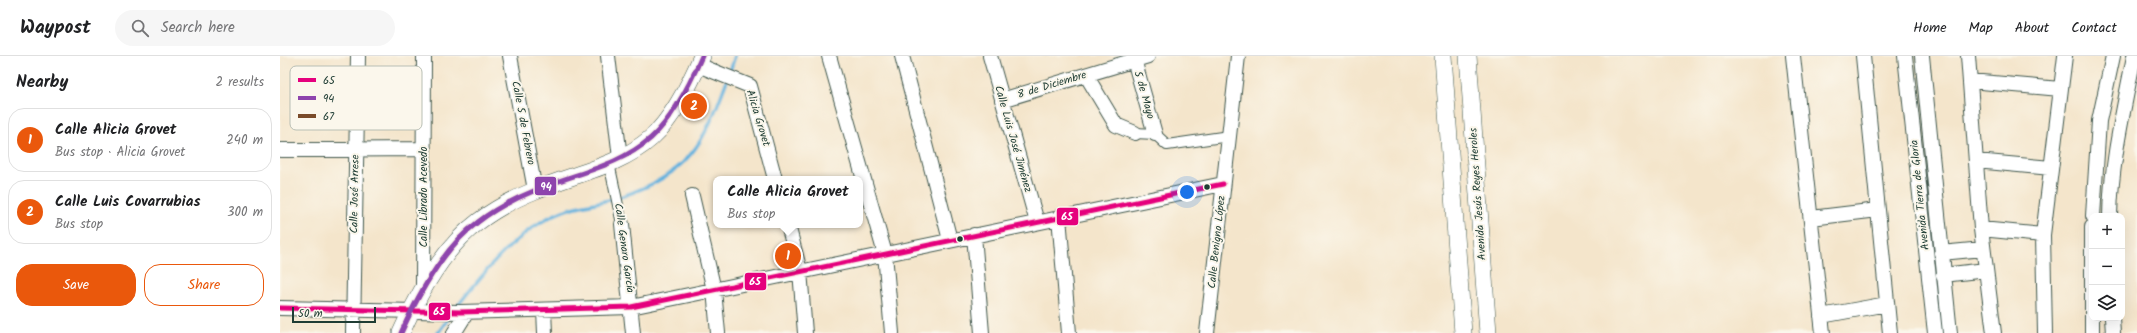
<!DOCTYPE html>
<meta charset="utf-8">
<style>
:root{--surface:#fff;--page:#f6f6f6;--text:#202124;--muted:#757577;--line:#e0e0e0;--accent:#ea580c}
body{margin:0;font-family:Kalam,sans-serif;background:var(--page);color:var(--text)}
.controls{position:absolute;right:12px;bottom:12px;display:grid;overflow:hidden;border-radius:8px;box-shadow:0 4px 16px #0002}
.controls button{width:36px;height:36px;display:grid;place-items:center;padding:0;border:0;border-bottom:1px solid var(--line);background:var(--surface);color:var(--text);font:20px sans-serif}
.scale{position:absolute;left:12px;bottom:10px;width:84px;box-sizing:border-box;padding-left:4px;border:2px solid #1f3d34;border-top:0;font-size:11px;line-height:14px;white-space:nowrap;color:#1f3d34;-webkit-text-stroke:3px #fbf7ec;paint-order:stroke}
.you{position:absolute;left:907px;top:136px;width:14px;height:14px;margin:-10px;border:3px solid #fff;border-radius:50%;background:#1a73e8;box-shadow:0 0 0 6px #1a73e833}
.badge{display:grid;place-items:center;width:26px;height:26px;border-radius:50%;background:var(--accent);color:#fff;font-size:13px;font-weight:700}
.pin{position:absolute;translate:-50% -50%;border:2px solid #fff;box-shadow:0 1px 4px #0006}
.popup{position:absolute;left:433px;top:120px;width:150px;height:52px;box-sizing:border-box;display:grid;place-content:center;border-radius:8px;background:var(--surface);filter:drop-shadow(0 1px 3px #0005);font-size:13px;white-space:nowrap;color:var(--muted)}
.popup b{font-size:15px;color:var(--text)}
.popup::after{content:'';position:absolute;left:50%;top:100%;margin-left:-8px;border:8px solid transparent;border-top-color:var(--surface)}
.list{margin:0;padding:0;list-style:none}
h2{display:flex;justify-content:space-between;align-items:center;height:52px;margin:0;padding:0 16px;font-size:17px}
h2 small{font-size:13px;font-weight:400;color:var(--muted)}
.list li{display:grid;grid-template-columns:26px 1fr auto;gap:12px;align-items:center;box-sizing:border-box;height:64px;margin:0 8px 8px;padding:0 8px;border:1px solid var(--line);border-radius:16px}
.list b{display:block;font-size:15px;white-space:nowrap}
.list p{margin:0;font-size:13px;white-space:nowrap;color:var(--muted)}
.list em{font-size:13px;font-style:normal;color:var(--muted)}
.actions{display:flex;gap:8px;padding:12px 16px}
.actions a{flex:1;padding:9px 0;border:1px solid var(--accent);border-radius:16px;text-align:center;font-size:14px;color:var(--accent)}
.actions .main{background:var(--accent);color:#fff}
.icon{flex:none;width:22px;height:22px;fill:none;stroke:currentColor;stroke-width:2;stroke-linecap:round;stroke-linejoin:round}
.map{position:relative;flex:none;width:1857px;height:277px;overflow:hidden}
header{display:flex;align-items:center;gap:24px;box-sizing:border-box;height:56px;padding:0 20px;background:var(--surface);border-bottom:1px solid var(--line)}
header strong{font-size:19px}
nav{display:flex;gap:22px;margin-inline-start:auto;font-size:14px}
.search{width:280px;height:36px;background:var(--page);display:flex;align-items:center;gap:10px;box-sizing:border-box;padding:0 14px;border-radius:22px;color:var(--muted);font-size:15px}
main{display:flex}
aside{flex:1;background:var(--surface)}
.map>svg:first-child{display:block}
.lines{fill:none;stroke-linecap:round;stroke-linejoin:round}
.stream{stroke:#64b2de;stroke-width:3.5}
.pedestrian-casing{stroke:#3f564b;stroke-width:12}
.minor-casing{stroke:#3f564b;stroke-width:16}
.tertiary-casing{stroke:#3f564b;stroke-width:18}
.pedestrian{stroke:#fff;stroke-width:10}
.minor{stroke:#fff;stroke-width:14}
.tertiary{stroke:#fff;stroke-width:17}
.bus-1-casing{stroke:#fbf7ec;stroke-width:8}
.bus-2-casing{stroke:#fbf7ec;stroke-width:8}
.bus-1{stroke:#e5007d;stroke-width:5}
.bus-2{stroke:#8e44ad;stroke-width:5}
.bus-dot{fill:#1f3d34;stroke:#fbf7ec;stroke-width:1.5}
.labels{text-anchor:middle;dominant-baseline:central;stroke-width:4;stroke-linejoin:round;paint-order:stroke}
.street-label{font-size:11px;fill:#1f3d34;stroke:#fbf7ec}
.key{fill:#fbf7ec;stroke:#b9bfb5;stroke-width:1}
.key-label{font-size:11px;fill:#1f3d34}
.line-badge{stroke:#fbf7ec;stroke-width:1.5}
.badge-label{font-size:11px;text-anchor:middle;font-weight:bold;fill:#fff}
</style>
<header>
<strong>Waypost</strong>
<div class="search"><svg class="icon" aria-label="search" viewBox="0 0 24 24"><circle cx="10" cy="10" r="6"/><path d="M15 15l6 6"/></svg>Search here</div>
<nav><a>Home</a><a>Map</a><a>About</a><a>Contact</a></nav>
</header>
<main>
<aside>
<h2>Nearby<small>2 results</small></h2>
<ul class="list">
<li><span class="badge">1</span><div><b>Calle Alicia Grovet</b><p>Bus stop · Alicia Grovet</p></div><em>240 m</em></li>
<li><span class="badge">2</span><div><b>Calle Luis Covarrubias</b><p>Bus stop</p></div><em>300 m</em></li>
</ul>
<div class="actions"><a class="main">Save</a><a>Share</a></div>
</aside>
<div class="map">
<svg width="1857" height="277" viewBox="0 0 1857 277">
<rect width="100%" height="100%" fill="#fbf7ec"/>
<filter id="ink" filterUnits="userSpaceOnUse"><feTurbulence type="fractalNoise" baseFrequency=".025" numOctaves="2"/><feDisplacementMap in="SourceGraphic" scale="8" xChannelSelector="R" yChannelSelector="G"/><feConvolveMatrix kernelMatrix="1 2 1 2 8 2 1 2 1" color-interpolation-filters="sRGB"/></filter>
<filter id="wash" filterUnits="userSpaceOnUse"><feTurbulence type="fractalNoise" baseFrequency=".012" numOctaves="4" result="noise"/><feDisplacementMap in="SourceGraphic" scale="16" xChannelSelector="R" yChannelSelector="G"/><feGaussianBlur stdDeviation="0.9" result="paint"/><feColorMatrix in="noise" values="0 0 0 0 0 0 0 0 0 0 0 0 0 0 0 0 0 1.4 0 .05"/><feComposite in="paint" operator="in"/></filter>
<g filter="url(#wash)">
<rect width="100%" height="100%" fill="#f4e5cb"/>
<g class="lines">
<!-- stream -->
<path class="stream" d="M449 18 455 0
M176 252C204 216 239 172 283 155 301 148 322 147 340 141 409 118 423 90 447 24
M158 277 170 260"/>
</g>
</g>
<g filter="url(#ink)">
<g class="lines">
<!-- pedestrian casing -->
<g class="pedestrian-casing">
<path id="pedestrian" d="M855 77 875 78 887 89 949 80
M329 107 342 168"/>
</g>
<!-- minor casing -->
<g class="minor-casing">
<path id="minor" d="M230 0 255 134
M328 0 340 102
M549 0 605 198 612 277
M622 0 670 184
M710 0 757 166
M853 0 875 78
M1513 0 1543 277
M1583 0 1610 277
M1625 0 1655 277
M1642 0 1670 277
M1688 0 1701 173 1714 277
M418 9 470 30 495 123
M806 19 836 69 855 77
M1690 25 1780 33
M722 44 868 0
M0 94 144 93
M1696 105 1771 112
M412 140 434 234 438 277
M1813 160 1819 65 1833 0
M1830 160C1831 106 1844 53 1854 0
M779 161 789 277
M1531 162 1598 154
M342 168 353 277
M508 169 520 215 525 277
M1812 171V277
M1701 173 1763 179
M694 179 702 277
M1661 197 1703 193
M1663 219 1706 214
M143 234 144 0
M0 252 180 256 351 251 943 128
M264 254 265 277
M1541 260 1607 248
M1832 262 1833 277
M73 277 78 0
M174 277 187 256
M927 277 958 0
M1765 277 1763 179 1785 0"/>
</g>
<!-- tertiary casing -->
<g class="tertiary-casing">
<path id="tertiary" d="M1163 0 1183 277
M1188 0 1208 277
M121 277C138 239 164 191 198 166 215 153 236 142 256 134 295 117 338 111 371 82 394 61 410 28 422 0"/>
</g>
<!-- pedestrian -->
<use href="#pedestrian" class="pedestrian"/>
<!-- minor -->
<use href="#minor" class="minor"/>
<!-- tertiary -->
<use href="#tertiary" class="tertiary"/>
<!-- bus-1 casing -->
<g class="bus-1-casing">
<path id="bus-1" d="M0 252 180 256 351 251 943 128"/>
</g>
<!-- bus-2 casing -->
<g class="bus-2-casing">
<path id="bus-2" d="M121 277C138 239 164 191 198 166 215 153 236 142 256 134 295 117 338 111 371 82 394 61 410 28 422 0"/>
</g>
<!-- bus-1 -->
<use href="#bus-1" class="bus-1"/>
<!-- bus-2 -->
<use href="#bus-2" class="bus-2"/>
</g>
</g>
<!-- markers -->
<g class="bus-dot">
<circle cx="927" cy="131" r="3.5"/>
<circle cx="680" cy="183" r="3.5"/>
</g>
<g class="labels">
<!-- street labels -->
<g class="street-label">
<text transform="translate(772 29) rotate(-17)">8 de Diciembre</text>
<text transform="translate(864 39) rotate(74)">5 de Mayo</text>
<text transform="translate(478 62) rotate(73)">Alicia Grovet</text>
<text transform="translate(243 67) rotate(79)">Calle 5 de Febrero</text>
<text transform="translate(733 83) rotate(74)">Calle Luis José Jiménez</text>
<text transform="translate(75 138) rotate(-89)">Calle José Arrese</text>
<text transform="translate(1198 138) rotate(-94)">Avenida Jesús Reyes Heroles</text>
<text transform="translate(1640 139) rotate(-96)">Avenida Tierra de Gloria</text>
<text transform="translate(144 141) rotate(-90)">Calle Librado Acevedo</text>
<text transform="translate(937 186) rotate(-84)">Calle Benigno López</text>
<text transform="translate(344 192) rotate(82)">Calle Genaro García</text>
</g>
</g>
<!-- legend -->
<rect x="10" y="10" width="132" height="64" rx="6" class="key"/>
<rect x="18" y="22" width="18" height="4" fill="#e5007d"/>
<rect x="18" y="40" width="18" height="4" fill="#8e44ad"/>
<rect x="18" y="58" width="18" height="4" fill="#7a4b2a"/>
<g class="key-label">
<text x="43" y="28">65</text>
<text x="43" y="46">94</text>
<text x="43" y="64">67</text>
</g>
<g class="line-badge">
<rect x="254" y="120" width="23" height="20" rx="4" fill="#8e44ad"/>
<rect x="776" y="151" width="23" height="19" rx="4" fill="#e5007d"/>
<rect x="464" y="216" width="23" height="19" rx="4" fill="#e5007d"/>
<rect x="148" y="246" width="23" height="19" rx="4" fill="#e5007d"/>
</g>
<g class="badge-label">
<text x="266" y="134">94</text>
<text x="787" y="164">65</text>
<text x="475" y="229">65</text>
<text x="159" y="259">65</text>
</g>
</svg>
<div class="controls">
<button>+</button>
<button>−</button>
<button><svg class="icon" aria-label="layers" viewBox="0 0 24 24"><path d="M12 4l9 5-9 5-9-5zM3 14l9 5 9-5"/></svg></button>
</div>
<div class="scale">50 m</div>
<div class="you"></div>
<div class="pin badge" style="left:508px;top:200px">1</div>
<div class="popup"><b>Calle Alicia Grovet</b>Bus stop</div>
<div class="pin badge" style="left:414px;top:50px">2</div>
</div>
</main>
